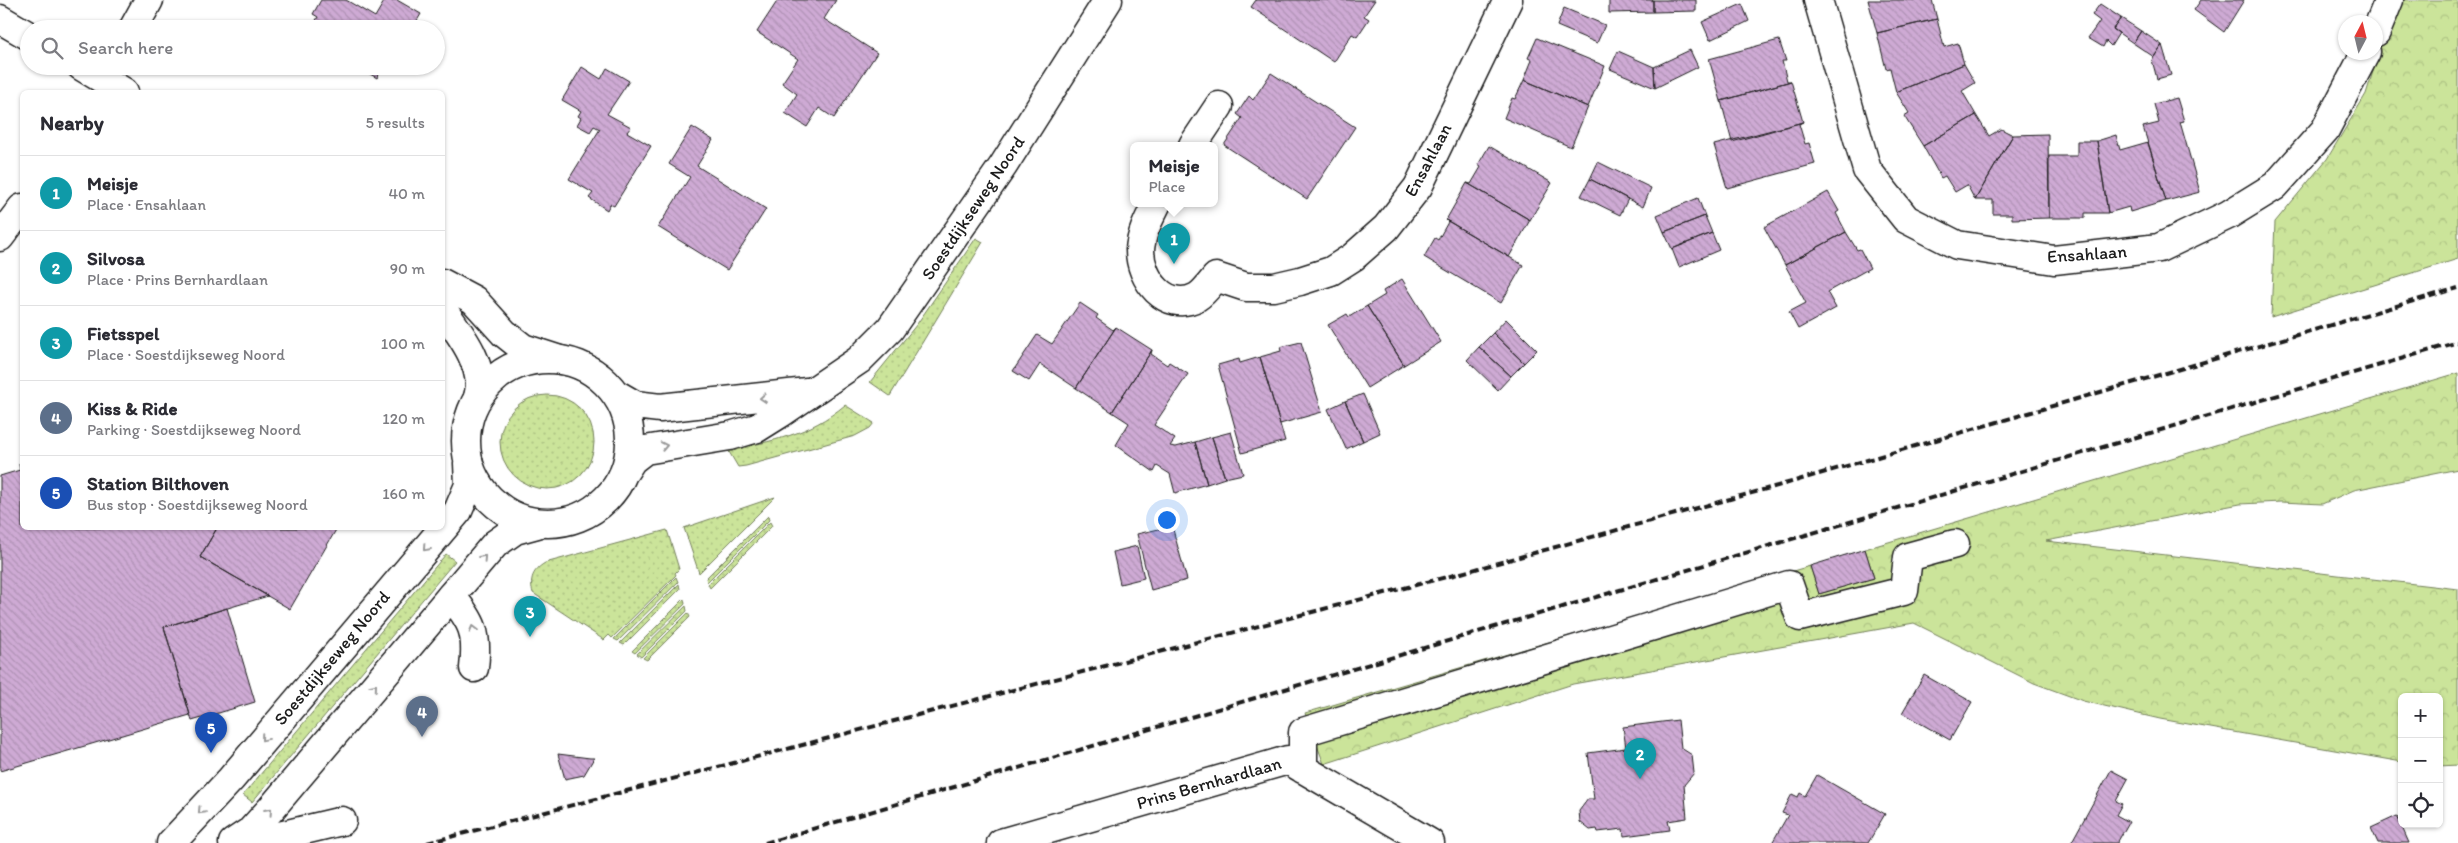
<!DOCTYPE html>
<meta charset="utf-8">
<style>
:root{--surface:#fff;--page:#f2f2f3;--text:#2b2b33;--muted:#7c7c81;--line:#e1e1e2;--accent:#d1495b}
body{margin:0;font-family:Itim,sans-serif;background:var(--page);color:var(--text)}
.controls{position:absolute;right:15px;bottom:15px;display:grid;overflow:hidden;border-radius:8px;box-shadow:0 1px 4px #0004}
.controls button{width:45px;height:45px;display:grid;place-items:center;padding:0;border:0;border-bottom:1px solid var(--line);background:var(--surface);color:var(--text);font:25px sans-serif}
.compass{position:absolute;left:2338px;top:15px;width:45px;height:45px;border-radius:50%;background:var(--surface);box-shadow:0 1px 4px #0004;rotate:7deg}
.you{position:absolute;left:1166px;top:519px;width:18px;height:18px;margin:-12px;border:4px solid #fff;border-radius:50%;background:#1a73e8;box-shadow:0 0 0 8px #1a73e833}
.badge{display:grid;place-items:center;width:32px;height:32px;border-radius:50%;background:var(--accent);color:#fff;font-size:16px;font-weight:700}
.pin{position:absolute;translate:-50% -41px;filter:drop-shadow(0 1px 2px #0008)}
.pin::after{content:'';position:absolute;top:26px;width:18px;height:15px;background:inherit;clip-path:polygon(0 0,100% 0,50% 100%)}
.popup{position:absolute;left:1130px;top:142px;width:88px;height:65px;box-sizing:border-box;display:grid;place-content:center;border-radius:8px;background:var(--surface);filter:drop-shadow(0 1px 4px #0005);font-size:16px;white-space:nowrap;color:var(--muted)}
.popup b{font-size:19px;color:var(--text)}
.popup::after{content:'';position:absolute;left:50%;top:100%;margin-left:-10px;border:10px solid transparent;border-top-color:var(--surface)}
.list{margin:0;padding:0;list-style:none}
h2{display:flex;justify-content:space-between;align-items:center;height:65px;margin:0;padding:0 20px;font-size:21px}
h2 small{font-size:16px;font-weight:400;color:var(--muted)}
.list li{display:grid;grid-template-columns:32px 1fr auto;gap:15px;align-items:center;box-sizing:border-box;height:75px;padding:0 20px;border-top:1px solid var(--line)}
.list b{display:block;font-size:19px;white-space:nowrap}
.list p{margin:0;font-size:16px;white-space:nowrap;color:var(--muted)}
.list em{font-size:16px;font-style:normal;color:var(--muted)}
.icon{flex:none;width:28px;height:28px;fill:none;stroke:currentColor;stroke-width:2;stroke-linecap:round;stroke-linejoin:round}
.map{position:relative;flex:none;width:2458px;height:843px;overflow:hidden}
.search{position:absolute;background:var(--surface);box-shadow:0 1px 4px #0004;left:20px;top:20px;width:425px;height:55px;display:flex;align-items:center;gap:12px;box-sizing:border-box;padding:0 18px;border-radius:28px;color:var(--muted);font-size:19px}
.panel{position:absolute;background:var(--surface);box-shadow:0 1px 4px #0004;left:20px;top:90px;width:425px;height:440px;border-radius:8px}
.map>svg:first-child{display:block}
.grass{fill:url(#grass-dots);stroke:#74805b}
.forest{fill:url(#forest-crowns);stroke:#74805b}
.building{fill:url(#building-back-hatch);stroke:#1c1c1c}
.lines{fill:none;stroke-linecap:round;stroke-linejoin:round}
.minor-casing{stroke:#1c1c1c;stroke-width:31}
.major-casing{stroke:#1c1c1c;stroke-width:31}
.minor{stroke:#fff;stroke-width:28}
.major{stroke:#fff;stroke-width:28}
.rail{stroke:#1c1c1c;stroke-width:4;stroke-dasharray:8 4;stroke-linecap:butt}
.oneway{stroke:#999}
.labels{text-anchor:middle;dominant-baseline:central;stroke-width:4;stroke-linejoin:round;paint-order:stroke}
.street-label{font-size:18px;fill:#1c1c1c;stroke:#fff}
</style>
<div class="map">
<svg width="2458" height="843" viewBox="0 0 2458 843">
<defs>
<pattern id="grass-dots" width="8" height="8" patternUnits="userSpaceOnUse" patternTransform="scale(1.25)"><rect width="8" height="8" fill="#cbe49a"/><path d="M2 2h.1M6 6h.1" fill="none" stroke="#aec384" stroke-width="1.8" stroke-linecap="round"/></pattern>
<pattern id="forest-crowns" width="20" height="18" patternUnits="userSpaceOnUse" patternTransform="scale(1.25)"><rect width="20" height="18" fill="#cbe49a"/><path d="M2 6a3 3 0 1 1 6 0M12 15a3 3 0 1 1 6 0" fill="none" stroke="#aec384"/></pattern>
<pattern id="building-back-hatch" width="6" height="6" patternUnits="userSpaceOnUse" patternTransform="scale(1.25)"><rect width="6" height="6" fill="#ceaad4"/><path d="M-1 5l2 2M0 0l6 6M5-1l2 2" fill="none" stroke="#b092b5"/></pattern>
</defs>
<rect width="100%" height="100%" fill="#fff"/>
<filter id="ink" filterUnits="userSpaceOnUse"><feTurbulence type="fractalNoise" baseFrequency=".02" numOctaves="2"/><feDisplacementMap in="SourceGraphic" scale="10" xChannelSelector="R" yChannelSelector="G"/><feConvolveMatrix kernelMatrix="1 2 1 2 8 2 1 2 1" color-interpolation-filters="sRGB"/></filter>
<g filter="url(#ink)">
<!-- grass -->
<path class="grass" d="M976 238 983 242 890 396 870 382 917 324Z
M500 442a47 47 0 1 1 94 0a47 47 0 1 1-94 0Z
M845 405 874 423 870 428 855 436 746 466 738 467 728 450C773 441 809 435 845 405Z
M775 497 699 573 684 528Z
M768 516 769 520 707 582 706 578Z
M770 522 772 526 710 588 708 584Z
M667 530 679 569 675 573 676 575 612 638 609 635 604 640 533 593C529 579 533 570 545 563Z
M446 554 455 561 252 802 243 795Z
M676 577 678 582 618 641 614 639Z
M679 584 680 589 624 645 620 643Z
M684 599 685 604 635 653 632 651Z
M686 606 687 611 641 657 637 654Z
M688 613 690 617 647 660 643 658Z"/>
<!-- forest -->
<path class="forest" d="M2395 0H2458V259L2271 317 2275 222 2327 159 2366 94Z
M2458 373V469L2354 490 2322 504 2281 502 2240 504 2046 541 2458 589V765L2439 766V697H2402V762L2160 719 2083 701 2034 683 1914 623 1573 684 1324 764 1305 713 1810 566 1819 594 1874 578 1865 549Z"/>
<!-- building -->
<path class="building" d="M321 0H346L375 17 385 0H397L421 14 412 29H311L318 17 313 14Z
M778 0H836L824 19 877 53 834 118 819 108 807 127 785 113 797 94 782 83 798 59 757 32Z
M1256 0H1375L1364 16 1369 19 1357 37 1352 34 1334 62 1251 7Z
M1609 0H1653V12L1609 13Z
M1653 0H1696V11L1653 12Z
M1868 0H1932L1937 19 1877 33Z
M2201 0H2244L2224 32 2194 10Z
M1742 4 1749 21 1710 40 1702 22Z
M2100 4 2121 18 2113 29 2119 33 2111 46 2106 41 2103 47 2088 38 2100 21 2092 15Z
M1564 8 1605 25 1597 43 1557 26Z
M2121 18 2141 31 2133 43 2113 29Z
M1937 19 1944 47 1958 43 1964 64 1896 92 1890 68 1886 69 1877 33Z
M2141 31 2162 45 2154 57 2133 43Z
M1537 38 1605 66 1588 107 1524 80 1532 60 1528 58Z
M1779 40 1786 61H1782L1787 81H1791L1721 101 1709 59Z
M2162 45 2171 75 2157 79 2152 60Z
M1690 50 1698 67 1655 88 1654 67Z
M1618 51 1654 67 1655 88 1610 69Z
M1964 64 1975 83 1962 91 1976 115 1923 146 1904 116 1909 113 1896 92Z
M356 66H384L377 78Z
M582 67 601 79 607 68 629 81 607 114 631 127 627 132 651 146 614 206 610 204 607 210 589 198 593 193 569 179 600 129 594 126 590 132 577 125 581 118 578 116 581 111 562 100Z
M1271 73 1355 127 1307 199 1224 145 1242 118 1237 114 1249 96 1253 100Z
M1524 80 1588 107 1571 147 1504 118 1512 98 1515 99Z
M1791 81 1803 122 1732 142 1721 101Z
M2177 98 2184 121 2180 122 2200 192 2166 201 2143 127 2159 123 2154 104Z
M1976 115 1989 136 2001 129 2013 135 1975 200 1967 185 1955 192 1945 176 1941 178 1923 146Z
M1803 122 1799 124 1805 144 1809 143 1815 164 1727 188 1714 145Z
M692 127 713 140 697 166 766 209 727 270 658 227 690 177 669 164Z
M2048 134 2049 218 2012 219V214H1993V200H1975L2013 135Z
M2116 135 2120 150 2148 142 2166 201 2130 212 2129 207 2108 213 2097 141Z
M2077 141H2097L2108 213H2085V218H2049V156H2077Z
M1489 146 1552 183 1530 220 1467 183 1471 184 1481 167 1478 165Z
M1598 162 1651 188 1643 207 1590 179Z
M1590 179 1628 199 1620 215 1581 196Z
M1467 183 1530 220 1509 257 1446 220Z
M1828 192 1839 211 1836 213 1846 232 1785 265 1764 227Z
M1698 198 1705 216 1664 232 1657 215Z
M1705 216 1712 233 1672 249 1664 232Z
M1446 220 1523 265 1501 303 1424 257 1435 238 1438 240 1448 222Z
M1846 232 1857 250 1860 249 1870 268 1827 292 1836 308 1798 329 1789 312 1806 303 1785 265Z
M1712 233 1719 250 1679 267 1672 249Z
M1402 279 1441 342 1404 365 1367 306 1385 295 1383 291Z
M1080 303 1098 315 1096 318 1113 330 1116 327 1076 388 1040 364 1029 381 1013 371 1037 335 1052 344Z
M1367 306 1404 365 1367 388 1328 325 1347 314 1349 317Z
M1506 319 1537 350 1524 363 1493 333Z
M1116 327 1152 350 1112 412 1076 388Z
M1493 333 1524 363 1511 376 1479 347Z
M1301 342 1322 412 1280 424 1260 357 1281 351 1280 347Z
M1479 347 1511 376 1498 390 1467 360Z
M1152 350 1151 354 1167 365 1169 362 1188 374 1154 425 1175 439 1170 446 1176 447 1195 442 1207 484 1175 493 1170 474 1157 466 1154 472 1116 445 1129 423 1112 412Z
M1260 357 1285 441 1242 453 1218 365 1239 359 1240 363Z
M1363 394 1380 433 1363 441 1345 401Z
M1345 401 1363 441 1346 449 1328 409Z
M1231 432 1243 474 1225 478 1212 437Z
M1212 437 1225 478 1207 484 1195 442Z
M19 464H22V528H217L200 557 268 596 164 627 190 715 0 771V476L20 470Z
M1172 526 1187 580 1151 590 1137 534Z
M217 528H337L290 609 200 557Z
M1137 546 1144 578 1120 584 1113 552Z
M1865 549 1874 578 1819 594 1810 566Z
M227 608 255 702 192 721 164 627Z
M1924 675 1972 702 1950 740 1902 713Z
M1678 720 1681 748 1692 755 1694 773 1684 785 1687 818 1668 821 1670 830 1624 836 1623 829 1598 832 1597 829 1590 830 1580 822 1579 811 1588 799H1594L1588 753 1626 748 1623 727Z
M558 754 590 758H594L584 775 565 779Z
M2111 770 2128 779 2116 801 2122 804 2116 815 2129 822 2117 843H2071Z
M1817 775 1885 814 1868 843H1772L1788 815 1782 813 1792 794 1798 797 1800 793 1805 796Z
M2397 816 2409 843H2378L2371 828Z"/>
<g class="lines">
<!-- minor casing -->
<g class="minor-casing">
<path id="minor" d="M1818 0 1867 170 1906 219 1957 245 2054 260 2159 248 2228 215 2275 186 2325 130 2366 52
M0 19 29 36
M133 29 149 0
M2376 32 2389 0
M81 66 124 92
M1193 145 1219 106
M1157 203C1150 217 1141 233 1140 250 1140 279 1166 313 1197 297 1204 293 1211 283 1216 277L1246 287H1274L1300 281 1331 271 1353 257 1386 228 1418 187 1508 0
M0 237 22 208
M442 283 474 300 504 333 523 348 560 360
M442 309C459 332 487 367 478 397
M451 596C473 622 478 633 474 668
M1303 769V732L1789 585 1800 617 1904 591 1908 557 1955 544
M250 843 342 821
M1001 843 1288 760 1430 843"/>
</g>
<!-- major casing -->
<g class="major-casing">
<path id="major" d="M466 441a82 82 0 1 1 164 0a82 82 0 1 1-164 0Z
M616 394 635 405 660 408 807 392
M625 471 632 460 645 450 730 436 757 428 781 413 859 360 890 329 1003 166 1108 0
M171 843 231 779 458 511 469 485 468 463
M233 843 251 831 270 810 495 544 515 530 537 524"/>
</g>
<!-- minor -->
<use href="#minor" class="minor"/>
<!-- major -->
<use href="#major" class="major"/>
<!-- rail -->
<path class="rail" d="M427 843 1454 575 1788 483 2458 288
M765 843 2458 342"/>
</g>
<!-- one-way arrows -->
<defs><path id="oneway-chevron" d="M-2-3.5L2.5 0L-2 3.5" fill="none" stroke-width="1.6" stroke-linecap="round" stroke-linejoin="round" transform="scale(1.25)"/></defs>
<g class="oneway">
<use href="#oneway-chevron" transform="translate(763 398) rotate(175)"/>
<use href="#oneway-chevron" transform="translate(664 446) rotate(-11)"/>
<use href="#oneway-chevron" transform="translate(426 548) rotate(131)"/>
<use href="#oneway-chevron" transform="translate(483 558) rotate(-48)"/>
<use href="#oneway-chevron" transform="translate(473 629) rotate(-105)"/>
<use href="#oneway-chevron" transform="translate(374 687) rotate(-50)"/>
<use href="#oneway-chevron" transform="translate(264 738) rotate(130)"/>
<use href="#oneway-chevron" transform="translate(201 811) rotate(133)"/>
<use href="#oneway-chevron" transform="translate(269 811) rotate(-48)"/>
</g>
</g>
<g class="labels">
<!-- street labels -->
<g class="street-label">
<text transform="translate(1428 160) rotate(-62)">Ensahlaan</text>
<text transform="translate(973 208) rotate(-56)">Soestdijkseweg Noord</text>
<text transform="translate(2087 254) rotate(-4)">Ensahlaan</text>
<text transform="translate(332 658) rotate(-50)">Soestdijkseweg Noord</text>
<text transform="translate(1209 783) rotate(-16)">Prins Bernhardlaan</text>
</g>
</g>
</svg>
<div class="controls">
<button>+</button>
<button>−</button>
<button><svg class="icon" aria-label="locate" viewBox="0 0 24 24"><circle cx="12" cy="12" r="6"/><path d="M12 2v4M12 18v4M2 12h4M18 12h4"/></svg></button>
</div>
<svg class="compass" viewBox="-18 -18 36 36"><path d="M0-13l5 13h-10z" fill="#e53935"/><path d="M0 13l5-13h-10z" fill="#7c7c81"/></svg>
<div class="you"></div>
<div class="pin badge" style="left:1174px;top:264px;background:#0f9aa8">1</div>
<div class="popup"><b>Meisje</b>Place</div>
<div class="pin badge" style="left:1640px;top:779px;background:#0f9aa8">2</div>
<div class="pin badge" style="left:530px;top:637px;background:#0f9aa8">3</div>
<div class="pin badge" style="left:422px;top:737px;background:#5c6f8a">4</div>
<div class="pin badge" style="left:211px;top:753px;background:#1a4fb4">5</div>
<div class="search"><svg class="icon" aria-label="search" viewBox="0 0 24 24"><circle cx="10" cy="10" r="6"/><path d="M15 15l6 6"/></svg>Search here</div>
<section class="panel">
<h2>Nearby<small>5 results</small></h2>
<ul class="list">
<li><span class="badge" style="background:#0f9aa8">1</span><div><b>Meisje</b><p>Place · Ensahlaan</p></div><em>40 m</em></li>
<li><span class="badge" style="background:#0f9aa8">2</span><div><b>Silvosa</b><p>Place · Prins Bernhardlaan</p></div><em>90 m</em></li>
<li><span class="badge" style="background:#0f9aa8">3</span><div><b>Fietsspel</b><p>Place · Soestdijkseweg Noord</p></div><em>100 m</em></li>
<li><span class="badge" style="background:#5c6f8a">4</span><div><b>Kiss &amp; Ride</b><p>Parking · Soestdijkseweg Noord</p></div><em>120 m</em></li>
<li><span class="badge" style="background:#1a4fb4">5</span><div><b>Station Bilthoven</b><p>Bus stop · Soestdijkseweg Noord</p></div><em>160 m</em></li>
</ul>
</section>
</div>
